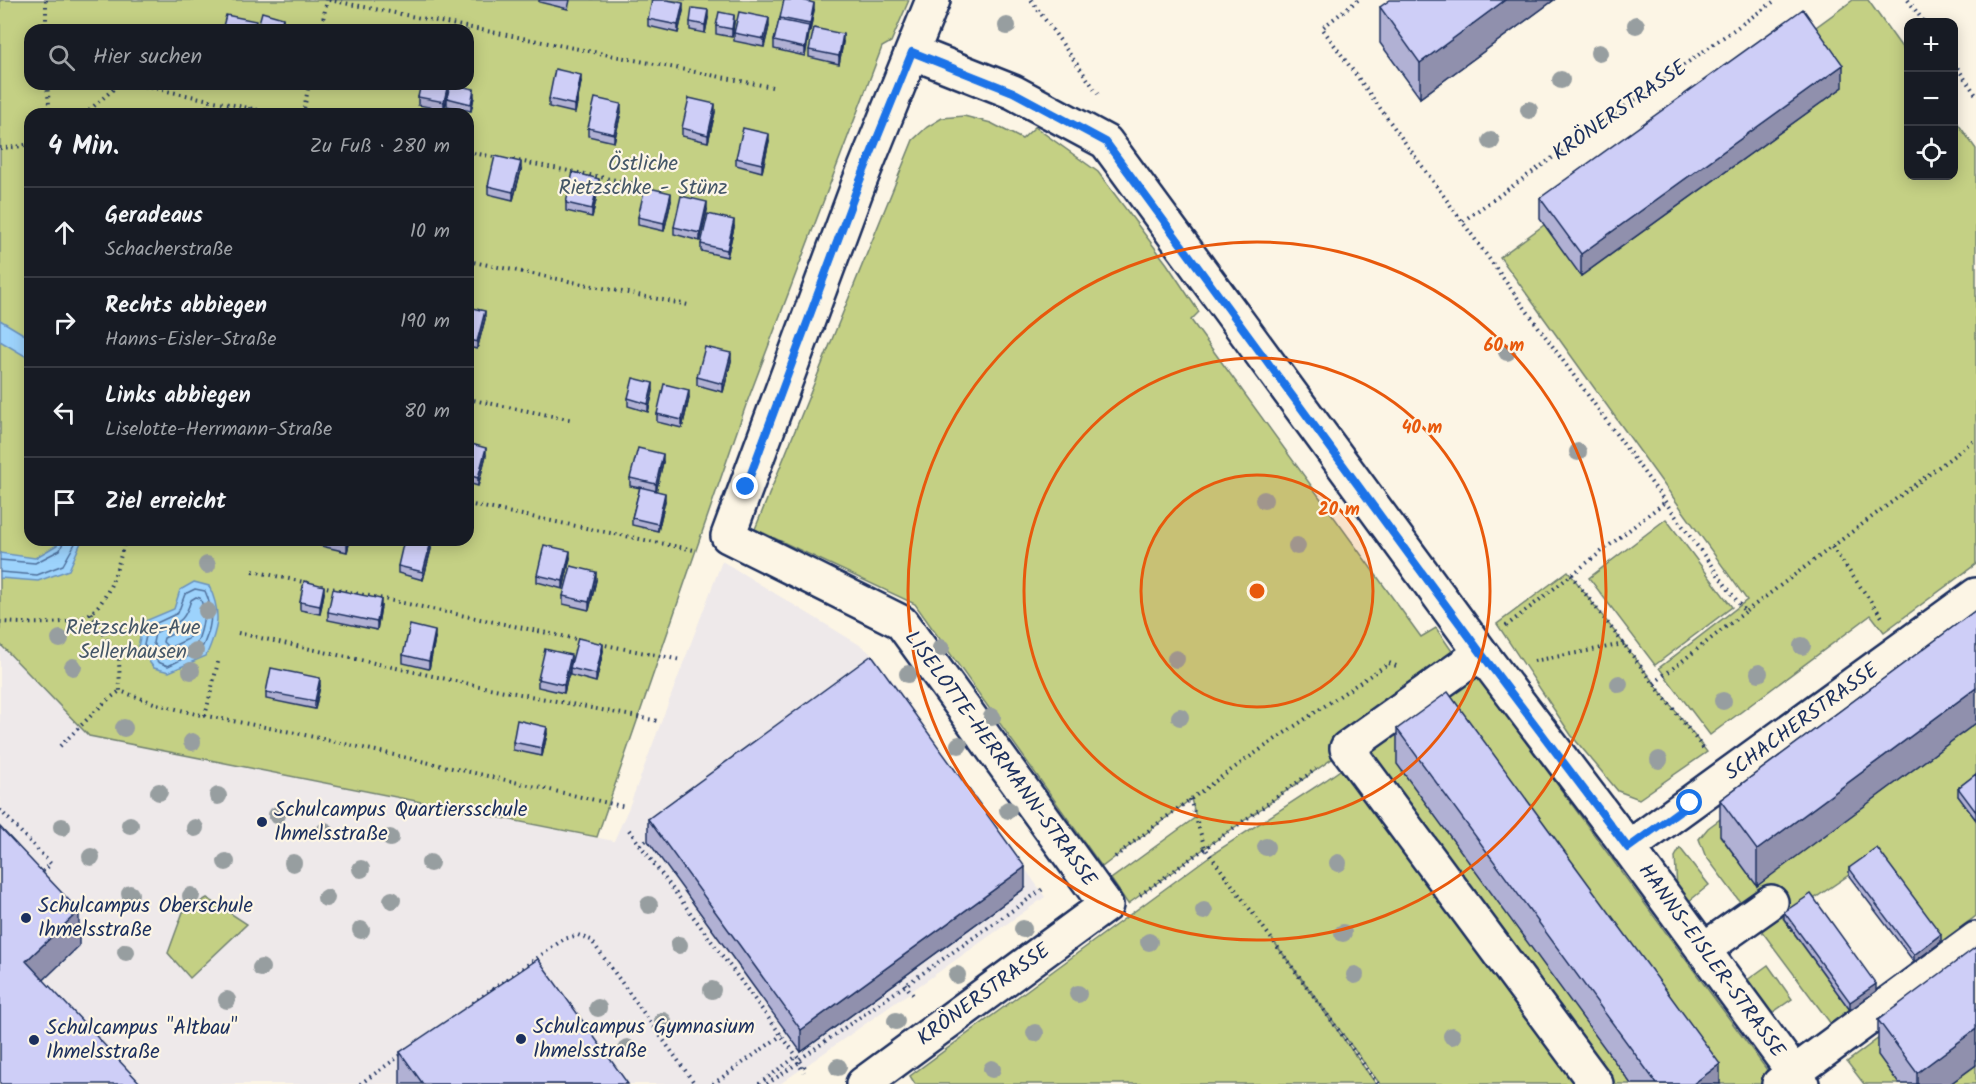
<!DOCTYPE html>
<html lang="de">
<meta charset="utf-8">
<style>
:root{--surface:#171b24;--page:#242831;--text:#f1f3f6;--muted:#9ea1a6;--line:#363941}
body{margin:0;font-family:Kalam,sans-serif;background:var(--page);color:var(--text)}
.controls{position:absolute;right:18px;top:18px;display:grid;overflow:hidden;border-radius:12px;box-shadow:0 3px 15px #0003}
.controls button{width:54px;height:54px;display:grid;place-items:center;padding:0;border:0;border-bottom:2px solid var(--line);background:var(--surface);color:var(--text);font:30px sans-serif}
.stop{position:absolute;width:18px;height:18px;margin:-14px;border:4px solid #1a73e8;border-radius:50%;background:#fff}
.stop.end{background:#1a73e8;border-color:#fff;box-shadow:0 2px 6px #0008}
.list{margin:0;padding:0;list-style:none}
h2{display:flex;justify-content:space-between;align-items:center;height:78px;margin:0;padding:0 24px;font-size:26px}
h2 small{font-size:20px;font-weight:400;color:var(--muted)}
.list li{display:grid;grid-template-columns:39px 1fr auto;gap:18px;align-items:center;box-sizing:border-box;height:90px;padding:0 24px;border-top:2px solid var(--line)}
.list b{display:block;font-size:22px;white-space:nowrap}
.list p{margin:0;font-size:20px;white-space:nowrap;color:var(--muted)}
.list em{font-size:20px;font-style:normal;color:var(--muted)}
.icon{flex:none;width:33px;height:33px;fill:none;stroke:currentColor;stroke-width:2;stroke-linecap:round;stroke-linejoin:round}
.map{position:relative;flex:none;width:1976px;height:1084px;overflow:hidden}
.search{position:absolute;background:var(--surface);box-shadow:0 3px 15px #0003;left:24px;top:24px;width:450px;height:66px;display:flex;align-items:center;gap:15px;box-sizing:border-box;padding:0 21px;border-radius:18px;color:var(--muted);font-size:22px}
.panel{position:absolute;background:var(--surface);box-shadow:0 3px 15px #0003;left:24px;top:108px;width:450px;height:438px;border-radius:18px}
.map>svg:first-child{display:block}
.built{fill:#eee9ea}
.green{fill:#c4d084;stroke:#708071;stroke-width:1.5;fill-rule:evenodd}
.water{fill:#9dd3fc;stroke:#6991bd;stroke-width:1.5}
.lines{fill:none;stroke-linecap:round;stroke-linejoin:round}
.shore{stroke:#4f719d;stroke-width:1.5}
.minor-casing{stroke:#1b2f5e;stroke-width:38}
.path{stroke:#1b2f5e;stroke-width:4;stroke-dasharray:1.5 4.5;stroke-linecap:butt}
.minor{stroke:#fcf5e5;stroke-width:33}
.tree{fill:#979ea0}
.wall{fill:#b1b1d4;stroke:#1b2f5e;stroke-width:1.5}
.shaded-wall{fill:#9090ad;stroke:#1b2f5e;stroke-width:1.5}
.building{fill:#cecef7;stroke:#1b2f5e;stroke-width:1.5}
.route{stroke:#1a73e8;stroke-width:8}
.ring{fill:none;stroke:#e8590c;stroke-width:3}
.poi-dot{fill:#1b2f5e;stroke:#fcf5e5;stroke-width:2}
.labels{text-anchor:middle;dominant-baseline:central;stroke-width:4.5;stroke-linejoin:round;paint-order:stroke}
.street-label{font-size:21px;fill:#1b2f5e;stroke:#fcf5e5}
.park-label{font-size:21px;fill:#455768;stroke:#fcf5e5}
.poi-label{font-size:21px;fill:#1b2f5e;stroke:#fcf5e5;text-anchor:start}
.centre{fill:#e8590c;stroke:#fcf5e5;stroke-width:3}
.ring-label{font-size:18px;text-anchor:middle;font-weight:bold;fill:#e8590c;stroke:#fcf5e5;stroke-width:4.5;stroke-linejoin:round;paint-order:stroke}
</style>
<div class="map">
<svg width="1976" height="1084" viewBox="0 0 1976 1084">
<rect width="100%" height="100%" fill="#fcf5e5"/>
<filter id="ink" filterUnits="userSpaceOnUse"><feTurbulence type="fractalNoise" baseFrequency=".0167" numOctaves="2"/><feDisplacementMap in="SourceGraphic" scale="12" xChannelSelector="R" yChannelSelector="G"/><feConvolveMatrix kernelMatrix="1 2 1 2 8 2 1 2 1" color-interpolation-filters="sRGB"/></filter>
<g filter="url(#ink)">
<!-- built -->
<path class="built" d="M722 561 863 647 877 659 1045 897 780 1084H0V644L89 736 614 841 629 807Z"/>
<!-- green -->
<path class="green" d="M0 0H909L891 42 882 47 746 405 597 837 89 736 0 644ZM30 30H468V84H30ZM30 114H468V540H30Z
M1853 0H1868L1908 56V176H1954V118L1976 149V564L1884 632 1871 615 1710 735 1659 668 1747 600 1500 257Z
M964 116 991 123 1022 139 1035 127 1098 172 1167 264 1199 312 1191 320 1421 637 1436 628 1463 667 1205 848 1128 904 1111 879 1196 817 1191 799 1102 867 915 604 755 529 913 140 927 127 942 118Z
M1666 519 1732 607 1655 665 1589 578Z
M1568 571 1707 752 1639 799 1618 791 1571 735 1497 624Z
M1976 631V646L1720 836 1757 885 1976 723V782L1958 796 1976 820V916L1941 942 1877 856 1784 919 1782 917 1850 1010 1831 1024 1705 855 1699 839 1708 828Z
M1476 674 1767 1070V1084H1380L1272 939 1376 1084H915L910 1076 1211 855 1326 780Z
M1680 848 1709 885 1688 902 1677 888 1675 857Z
M207 898 247 924 190 978 168 953 183 912Z
M1768 965 1792 999 1769 1015 1746 981Z
M1976 965V1084H1864L1847 1062Z"/>
<!-- water -->
<path class="water" d="M0 320 30 338V359L0 341Z
M59 540H82L69 570 38 581 0 578V553L35 558 57 545Z
M194 582 209 586C222 613 218 629 206 656L169 672 154 668 138 647 143 622 174 609 180 590Z"/>
<g class="lines">
<!-- shore -->
<path class="shore" d="M0 560 35 563 60 550 64 540
M0 572 37 575 63 565 77 540
M195 589 205 591C215 612 211 630 201 650L168 666 158 662 144 645 148 627 178 613 185 594Z
M196 597 200 598C207 613 202 631 196 645L168 658 162 656 153 643 155 633C177 621 183 626 191 600Z
M189 626 193 629 188 639 169 648 163 642 164 638Z"/>
<!-- minor casing -->
<g class="minor-casing">
<path id="minor" d="M912 52 1013 92 1106 142 1481 653 1619 835 1802 1084
M1481 653 1347 748 1596 1084
M1628 848 1976 595
M1703 950 1771 902
M863 1084 1106 905 901 622 728 536 859 183 933 0
M1779 1084 1976 939"/>
</g>
<!-- path -->
<path class="path" d="M46 0V30
M329 0 772 87
M1031 0 1099 95
M1358 0 1322 28 1745 612 1976 439
M1908 0 1924 22
M321 30 327 0
M1954 63 1976 95
M47 84 50 114
M133 84 277 114
M85 114 119 84
M303 114 309 84
M0 148 16 147 30 144
M468 152 500 158
M513 160 636 184
M1463 221 1776 0
M468 261 688 305
M468 399 573 420
M468 504 694 550
M1832 547 1882 617
M253 571 308 583
M1571 575 1703 748
M321 586 581 640
M91 613 119 659 120 691 157 704 196 714 296 733 626 807
M0 622C22 623 75 627 92 612 111 597 119 562 125 540
M1506 626 1665 502
M238 633 469 684 658 721
M600 644 681 660
M1534 661 1624 644
M1654 683 1745 612
M205 716 219 658
M60 746 106 701 120 691
M1190 799 1205 848 1378 1084
M0 810 51 864 40 874
M629 830 807 1070
M640 845 652 836
M1115 857C1202 787 1296 725 1389 663L1399 667
M1140 895 1316 769
M901 979 913 995
M473 1003 564 939 578 935 591 940 695 1084
M800 1059 1043 889
M360 1084 404 1053
M713 1084 782 1035
M759 1084 797 1056
M767 1084 798 1063 804 1072"/>
<!-- minor -->
<use href="#minor" class="minor"/>
</g>
<!-- trees -->
<g class="tree">
<circle cx="1636" cy="25" r="9"/>
<circle cx="1007" cy="26" r="9"/>
<circle cx="1599" cy="53" r="9"/>
<circle cx="1561" cy="80" r="9"/>
<circle cx="1529" cy="110" r="9"/>
<circle cx="1491" cy="141" r="9"/>
<circle cx="1507" cy="352" r="9"/>
<circle cx="1578" cy="452" r="9"/>
<circle cx="1264" cy="500" r="9"/>
<circle cx="1297" cy="546" r="9"/>
<circle cx="207" cy="565" r="9"/>
<circle cx="207" cy="611" r="9"/>
<circle cx="60" cy="639" r="9"/>
<circle cx="1802" cy="646" r="9"/>
<circle cx="941" cy="648" r="9"/>
<circle cx="195" cy="651" r="9"/>
<circle cx="1176" cy="659" r="9"/>
<circle cx="73" cy="667" r="9"/>
<circle cx="191" cy="671" r="9"/>
<circle cx="1759" cy="673" r="9"/>
<circle cx="908" cy="674" r="9"/>
<circle cx="1619" cy="684" r="9"/>
<circle cx="1723" cy="701" r="9"/>
<circle cx="992" cy="717" r="9"/>
<circle cx="1180" cy="717" r="9"/>
<circle cx="124" cy="728" r="9"/>
<circle cx="192" cy="742" r="9"/>
<circle cx="959" cy="745" r="9"/>
<circle cx="1659" cy="760" r="9"/>
<circle cx="159" cy="792" r="9"/>
<circle cx="218" cy="796" r="9"/>
<circle cx="1008" cy="810" r="9"/>
<circle cx="277" cy="815" r="9"/>
<circle cx="130" cy="825" r="9"/>
<circle cx="62" cy="827" r="9"/>
<circle cx="195" cy="828" r="9"/>
<circle cx="325" cy="831" r="9"/>
<circle cx="390" cy="838" r="9"/>
<circle cx="1266" cy="847" r="9"/>
<circle cx="91" cy="857" r="9"/>
<circle cx="226" cy="862" r="9"/>
<circle cx="293" cy="863" r="9"/>
<circle cx="430" cy="863" r="9"/>
<circle cx="1338" cy="863" r="9"/>
<circle cx="361" cy="869" r="9"/>
<circle cx="130" cy="894" r="9"/>
<circle cx="191" cy="896" r="9"/>
<circle cx="326" cy="898" r="9"/>
<circle cx="392" cy="900" r="9"/>
<circle cx="649" cy="905" r="9"/>
<circle cx="1204" cy="911" r="9"/>
<circle cx="1023" cy="929" r="9"/>
<circle cx="361" cy="930" r="9"/>
<circle cx="1343" cy="933" r="9"/>
<circle cx="1149" cy="942" r="9"/>
<circle cx="679" cy="945" r="9"/>
<circle cx="126" cy="952" r="9"/>
<circle cx="261" cy="968" r="9"/>
<circle cx="957" cy="975" r="9"/>
<circle cx="1355" cy="975" r="9"/>
<circle cx="712" cy="990" r="9"/>
<circle cx="1078" cy="994" r="9"/>
<circle cx="227" cy="1000" r="9"/>
<circle cx="598" cy="1008" r="9"/>
<circle cx="663" cy="1021" r="9"/>
<circle cx="896" cy="1021" r="9"/>
<circle cx="1035" cy="1033" r="9"/>
<circle cx="1452" cy="1036" r="9"/>
<circle cx="627" cy="1048" r="9"/>
<circle cx="838" cy="1067" r="9"/>
<circle cx="992" cy="1069" r="9"/>
</g>
<!-- wall -->
<path class="wall" d="M539 0H570L568 9 539 2Z
M1554 0 1420 98 1380 43V7Z
M814 10 809 32 805 56 774 49V41L780 18Z
M683 11 678 33 648 26V19Z
M708 18 705 33 690 30V22Z
M734 22 732 37 716 34V26Z
M769 26 764 47 734 41V33Z
M843 42 839 64 809 57V50Z
M581 82 575 113 549 107V99Z
M450 84 444 110 418 105V97Z
M1843 87 1581 276 1540 219V198Z
M474 97 471 111 447 106V98Z
M621 112 614 142 588 136V128Z
M715 112 708 142 682 136V128Z
M769 141 762 172 736 165V158Z
M521 170 513 200 488 194V186Z
M599 186 592 217 566 211V203Z
M671 201 664 231 638 225V217Z
M707 210 700 241 674 234V227Z
M734 227 727 257 701 251V244Z
M468 307 485 319 477 349 468 347Z
M731 361 723 392 697 385V377Z
M653 391 648 412 628 406V398Z
M689 398 682 428 657 422V414Z
M468 443 486 455 478 486 468 483Z
M663 462 656 491 665 501 658 531 632 525V518L640 488 630 486V478Z
M321 540H350L347 552 321 546Z
M431 549 423 580 398 573V566Z
M570 558 563 589 537 582V575Z
M596 580 589 610 563 604V596Z
M324 593 320 614 300 610V602Z
M381 606 377 630 328 620V612Z
M1976 610 1757 886 1720 835V800Z
M435 638 429 669 403 663V655Z
M603 651 596 682 570 675V668Z
M571 663 564 693 538 687V679Z
M320 686 315 709 266 699V692Z
M1397 729 1720 1084H1631L1397 764Z
M547 734 542 756 513 750V742Z
M1976 774V820L1958 796V788Z
M648 819 1025 888 801 1052 648 841Z
M1849 868 1941 942 1914 962 1849 876Z
M1784 912 1876 991 1850 1010 1784 919Z
M1878 1020 1976 1065 1950 1084H1899L1878 1055Z
M400 1052 628 1084H400Z"/>
<!-- shaded-wall -->
<path class="shaded-wall" d="M1505 0H1554L1420 98V63Z
M683 3V11L678 33V25Z
M814 3V10L810 32V24Z
M708 10V18L705 33V25Z
M734 15V22L732 37V29Z
M283 18V26L282 30H280Z
M769 18V26L764 47V39Z
M809 26V34L805 56V48Z
M843 34V42L839 64V56Z
M1843 65V87L1581 276V254Z
M581 75V82L575 113V105Z
M448 84H450L444 110V102Z
M474 89V97L471 111V104Z
M621 104V112L614 142V134Z
M715 104V112L708 142V135Z
M769 134V141L762 172V164Z
M521 162V170L513 200V192Z
M599 179V186L592 217V209Z
M671 193V201L664 231V223Z
M707 202V210L700 241V233Z
M734 220V227L727 257V250Z
M485 311V319L477 349V342Z
M731 353V361L723 392V384Z
M653 383V391L648 412V404Z
M689 390V398L682 428V420Z
M486 448V455L478 486V478Z
M663 454V462L656 492V484Z
M665 493V501L658 531V524Z
M348 540H350L347 552V544Z
M431 542V549L423 580V572Z
M570 551V558L563 589V581Z
M596 572V580L589 610V602Z
M324 586V593L320 614V606Z
M381 599V606L377 630V622Z
M435 631V638L429 669V661Z
M603 644V651L596 682V674Z
M571 655V663L564 693V685Z
M320 678V686L315 709V701Z
M1976 688V723L1757 886V850Z
M547 727V734L542 756V748Z
M1025 867V888L801 1052V1030Z
M79 911V946L26 997V961Z
M1941 934V942L1914 962V955Z
M1876 984V991L1850 1010V1002Z
M1976 1029V1065L1950 1084H1917V1073Z
M1720 1064V1084H1693Z"/>
<!-- building -->
<path class="building" d="M652 0H667L683 3 678 25 648 19Z
M784 0H802L814 3 810 24 780 18Z
M1390 0H1505L1420 63 1380 7Z
M692 8 708 10 705 25 690 22Z
M1803 9 1843 65 1581 254 1540 198Z
M262 12 283 18 280 30H257Z
M719 12 734 15 732 29 716 26Z
M739 12 769 18 764 39 734 33Z
M226 15 256 21 254 30H222Z
M779 20 809 26 805 48 774 41Z
M814 28 843 34 839 56 809 50Z
M555 69 581 75 575 105 549 99Z
M421 84H448L444 102 418 97Z
M450 84 474 89 471 104 447 98Z
M595 98 621 104 614 134 588 128Z
M689 98 715 104 708 135 682 128Z
M206 106 236 112 235 114H204Z
M249 108 275 114H248Z
M743 128 769 134 762 164 736 158Z
M495 156 521 162 513 192 488 186Z
M573 172 599 179 592 209 566 203Z
M645 187 671 193 664 223 638 217Z
M681 196 707 202 700 233 674 227Z
M708 214 734 220 727 250 701 244Z
M468 307 485 311 477 342 468 339Z
M705 347 731 353 723 384 697 377Z
M633 378 653 383 648 404 628 398Z
M664 384 689 390 682 420 657 414Z
M468 443 486 448 478 478 468 475Z
M638 448 663 454 656 484 630 478Z
M640 487 665 493 658 524 632 518Z
M329 540H348L347 544Z
M404 540H424L431 542 423 572 398 566Z
M544 545 570 551 563 581 537 575Z
M571 566 596 572 589 602 563 596Z
M304 581 324 586 320 606 300 602Z
M333 589 381 599 377 622 328 612Z
M1976 610V688L1757 850 1720 800Z
M410 625 435 631 429 661 403 655Z
M578 638 603 644 596 674 570 668Z
M545 649 571 655 564 685 538 679Z
M872 655 1025 867 801 1030 648 819Z
M271 668 320 678 315 701 266 692Z
M1448 692 1720 1064 1693 1084H1657L1397 729Z
M517 720 547 727 542 748 513 742Z
M1976 774V812L1958 788Z
M0 827 79 911 26 961 141 1084H0Z
M1877 848 1941 934 1914 955 1849 868Z
M1811 894 1876 984 1850 1002 1784 912Z
M1976 947V1029L1917 1073 1878 1020Z
M538 959 628 1084H423L400 1052Z"/>
</g>
<g class="lines" filter="url(#ink)">
<!-- route -->
<path class="route" d="M746 487 859 183 912 52 1013 92 1106 142 1481 653 1628 848 1690 803"/>
</g>
<!-- distance rings -->
<circle cx="1257" cy="591" r="116" fill="#e8590c" fill-opacity=".12"/>
<g class="ring">
<circle cx="1257" cy="591" r="116"/>
<circle cx="1257" cy="591" r="233"/>
<circle cx="1257" cy="591" r="349"/>
</g>
<!-- markers -->
<g class="poi-dot">
<circle cx="262" cy="822" r="6"/>
<circle cx="26" cy="918" r="6"/>
<circle cx="521" cy="1039" r="6"/>
<circle cx="34" cy="1040" r="6"/>
</g>
<g class="labels">
<!-- street labels -->
<g class="street-label">
<text transform="translate(1620 111) rotate(-35)">KRÖNERSTRASSE</text>
<text transform="translate(1802 722) rotate(-36)">SCHACHERSTRASSE</text>
<text transform="translate(1000 759) rotate(54)">LISELOTTE-HERRMANN-STRASSE</text>
<text transform="translate(1711 961) rotate(54)">HANNS-EISLER-STRASSE</text>
<text transform="translate(984 995) rotate(-36)">KRÖNERSTRASSE</text>
</g>
<!-- park labels -->
<g class="park-label">
<text x="643" y="164">Östliche<tspan x="643" dy="24">Rietzschke - Stünz</tspan></text>
<text x="133" y="628">Rietzschke-Aue<tspan x="133" dy="24">Sellerhausen</tspan></text>
</g>
<!-- poi labels -->
<g class="poi-label">
<text x="274" y="810">Schulcampus Quartiersschule<tspan x="274" dy="24">Ihmelsstraße</tspan></text>
<text x="38" y="906">Schulcampus Oberschule<tspan x="38" dy="24">Ihmelsstraße</tspan></text>
<text x="533" y="1027">Schulcampus Gymnasium<tspan x="533" dy="24">Ihmelsstraße</tspan></text>
<text x="46" y="1028">Schulcampus "Altbau"<tspan x="46" dy="24">Ihmelsstraße</tspan></text>
</g>
</g>
<circle cx="1257" cy="591" r="9" class="centre"/>
<g class="ring-label">
<text x="1504" y="351">60 m</text>
<text x="1422" y="433">40 m</text>
<text x="1339" y="515">20 m</text>
</g>
</svg>
<div class="controls">
<button>+</button>
<button>−</button>
<button><svg class="icon" aria-label="locate" viewBox="0 0 24 24"><circle cx="12" cy="12" r="6"/><path d="M12 2v4M12 18v4M2 12h4M18 12h4"/></svg></button>
</div>
<div class="stop" style="left:1690px;top:803px"></div>
<div class="stop end" style="left:746px;top:487px"></div>
<div class="search"><svg class="icon" aria-label="search" viewBox="0 0 24 24"><circle cx="10" cy="10" r="6"/><path d="M15 15l6 6"/></svg>Hier suchen</div>
<section class="panel">
<h2>4 Min.<small>Zu Fuß · 280 m</small></h2>
<ul class="list">
<li><svg class="icon" aria-label="ahead" viewBox="0 0 24 24"><path d="M12 20V5M6 11l6-6 6 6"/></svg><div><b>Geradeaus</b><p>Schacherstraße</p></div><em>10 m</em></li>
<li><svg class="icon" aria-label="right" viewBox="0 0 24 24"><path d="M7 20v-9h11M14 6l5 5-5 5"/></svg><div><b>Rechts abbiegen</b><p>Hanns-Eisler-Straße</p></div><em>190 m</em></li>
<li><svg class="icon" aria-label="left" viewBox="0 0 24 24"><path d="M17 20v-9H6M10 6l-5 5 5 5"/></svg><div><b>Links abbiegen</b><p>Liselotte-Herrmann-Straße</p></div><em>80 m</em></li>
<li><svg class="icon" aria-label="arrive" viewBox="0 0 24 24"><path d="M6 21V4h12l-3 4 3 4H6"/></svg><div><b>Ziel erreicht</b></div></li>
</ul>
</section>
</div>
